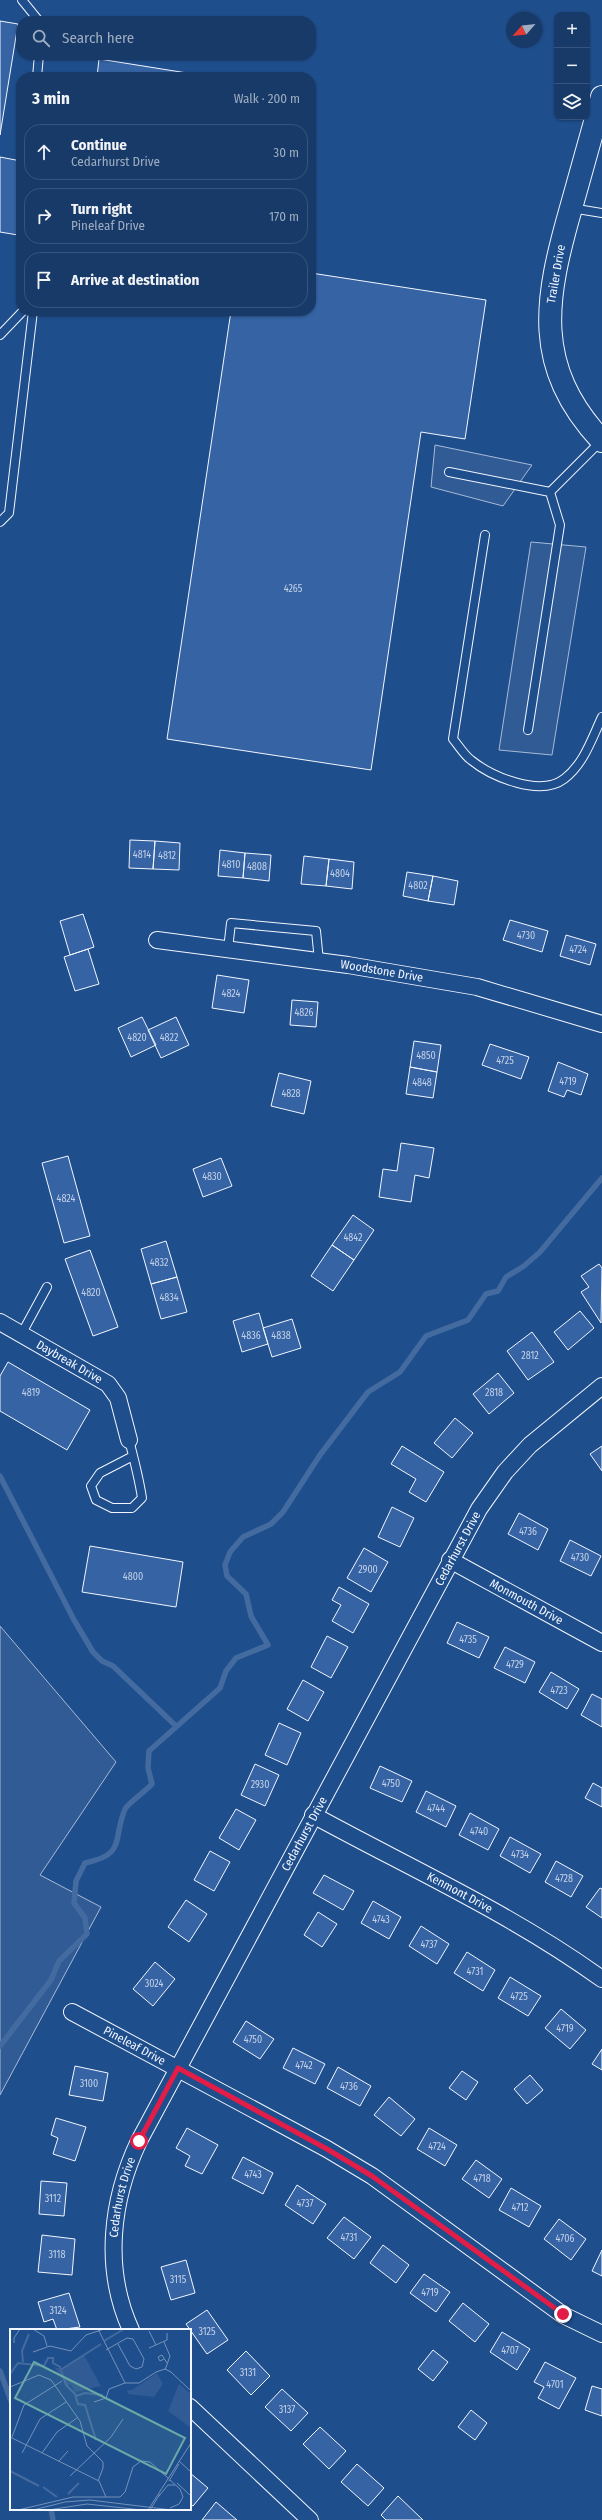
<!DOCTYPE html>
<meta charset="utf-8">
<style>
:root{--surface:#173a69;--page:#244571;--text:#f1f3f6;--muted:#9eadc0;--line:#36547d}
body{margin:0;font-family:"Fira Sans Condensed",sans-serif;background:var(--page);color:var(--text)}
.controls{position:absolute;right:12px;top:12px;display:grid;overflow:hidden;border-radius:8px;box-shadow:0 1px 3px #0004}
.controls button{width:36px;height:36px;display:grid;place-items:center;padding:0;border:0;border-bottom:1px solid var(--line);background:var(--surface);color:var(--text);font:20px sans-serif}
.compass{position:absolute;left:506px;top:12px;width:36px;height:36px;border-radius:50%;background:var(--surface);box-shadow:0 1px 3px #0004;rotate:243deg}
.stop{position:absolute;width:12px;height:12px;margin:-9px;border:3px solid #e11d48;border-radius:50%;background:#fff}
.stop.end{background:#e11d48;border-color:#fff;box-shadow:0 1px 4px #0008}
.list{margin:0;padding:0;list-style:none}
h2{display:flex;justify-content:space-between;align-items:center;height:52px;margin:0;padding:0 16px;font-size:17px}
h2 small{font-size:13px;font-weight:400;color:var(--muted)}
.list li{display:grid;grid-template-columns:26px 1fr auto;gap:12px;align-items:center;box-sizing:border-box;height:56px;margin:0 8px 8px;padding:0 8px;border:1px solid var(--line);border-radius:16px}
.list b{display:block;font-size:15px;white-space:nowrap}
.list p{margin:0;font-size:13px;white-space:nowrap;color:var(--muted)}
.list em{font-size:13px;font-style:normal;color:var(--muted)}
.icon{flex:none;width:22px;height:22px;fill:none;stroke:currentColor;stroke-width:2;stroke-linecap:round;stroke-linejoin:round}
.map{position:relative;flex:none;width:602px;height:2520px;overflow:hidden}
.search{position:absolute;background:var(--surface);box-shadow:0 1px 3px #0004;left:16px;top:16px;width:300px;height:44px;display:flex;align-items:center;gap:10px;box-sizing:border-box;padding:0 14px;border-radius:16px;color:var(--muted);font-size:15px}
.panel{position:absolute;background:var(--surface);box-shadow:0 1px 3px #0004;left:16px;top:72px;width:300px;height:244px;border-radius:16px}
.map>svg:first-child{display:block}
.built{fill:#305b95;stroke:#a8bbd7}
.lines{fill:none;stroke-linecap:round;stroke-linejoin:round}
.stream{stroke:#446ba0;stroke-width:5.5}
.building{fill:#3563a3;stroke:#f2f6ff}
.lane-casing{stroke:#f2f6ff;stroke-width:10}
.street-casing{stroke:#f2f6ff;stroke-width:18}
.secondary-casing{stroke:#f2f6ff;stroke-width:24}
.lane{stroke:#1f4e8c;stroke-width:8}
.street{stroke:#1f4e8c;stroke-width:16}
.secondary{stroke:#1f4e8c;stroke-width:22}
.route{stroke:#e11d48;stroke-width:5}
.labels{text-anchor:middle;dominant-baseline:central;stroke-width:3;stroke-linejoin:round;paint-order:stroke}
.number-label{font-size:10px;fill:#c3d1e8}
.street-label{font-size:12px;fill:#f2f6ff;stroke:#1f4e8c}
.inset-river{fill:none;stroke:#446ba0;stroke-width:2}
.inset-road{fill:none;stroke:#7391ba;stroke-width:1}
.view{fill:#6aa9a8;fill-opacity:0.15;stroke:#6aa9a8;stroke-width:2}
.inset-edge{fill:none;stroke:#f2f6ff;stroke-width:2}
</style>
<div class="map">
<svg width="602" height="2520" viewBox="0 0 602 2520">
<rect width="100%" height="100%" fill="#1f4e8c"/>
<!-- built -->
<path class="built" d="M435 445 532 465 503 506 431 487Z
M531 542 586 547 552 755 499 750Z
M0 1626 116 1762 40 1875 101 1907 0 2095Z"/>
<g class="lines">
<!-- stream -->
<path class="stream" d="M0 1476 74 1620 93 1652 102 1661 113 1666 176 1726
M0 2046 51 1980 59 1961 87 1934 85 1918 74 1903 76 1881 85 1863C127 1854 112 1840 125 1809 127 1804 147 1790 152 1784L148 1768 149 1751 220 1688 226 1671 236 1658 268 1645 251 1616 246 1594 227 1576 225 1565 230 1552 243 1537 271 1524 283 1512 320 1455 368 1392 400 1372 426 1336 468 1320 486 1294 498 1291 506 1277 524 1266 540 1252 602 1178
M0 2371 11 2401
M51 2509 53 2520"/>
</g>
<!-- building -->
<path class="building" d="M0 21 18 24 0 135Z
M99 59 206 76 205 77H97Z
M0 157 21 161V218L18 235 0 232Z
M311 273 486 300 465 439 421 432 371 770 167 739 231 311H311Z
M130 840 155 841 153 869 129 868Z
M155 841 180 843 179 870 153 869Z
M220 850 245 853 243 878 218 876Z
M245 853 271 855 269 881 243 878Z
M304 856 329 859 326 886 301 884Z
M329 859 354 862 352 889 326 886Z
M407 872 433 876 428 901 403 896Z
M433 876 458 881 454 905 428 901Z
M83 914 94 947 70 955 60 921Z
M510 920 548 931 542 952 503 940Z
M566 935 596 944 590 965 560 956Z
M88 949 99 984 75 991 64 957Z
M217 975 249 980 244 1013 212 1008Z
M292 1000 318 1002 316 1027 290 1025Z
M142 1017 156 1045 131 1057 118 1028Z
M176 1017 189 1045 161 1058 148 1030Z
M414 1041 441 1045 437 1072 410 1067Z
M490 1044 529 1057 521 1079 482 1065Z
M558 1062 588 1074 581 1095 567 1090 564 1097 548 1091Z
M410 1067 437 1072 433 1098 406 1094Z
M279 1073 311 1081 304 1114 271 1106Z
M401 1143 434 1148 429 1178 415 1175 411 1202 379 1197 383 1169 397 1171Z
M68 1156 90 1236 64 1243 42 1163Z
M221 1158 232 1186 203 1197 193 1169Z
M353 1215 374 1230 354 1260 332 1245Z
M166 1241 177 1277 151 1284 141 1249Z
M332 1245 354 1260 333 1291 311 1276Z
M90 1250 118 1327 93 1336 65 1259Z
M599 1264 602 1268 601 1323 581 1292 589 1287 581 1276Z
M177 1277 187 1312 161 1319 151 1284Z
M580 1311 594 1328 568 1350 554 1332Z
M259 1313 268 1344 242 1352 233 1321Z
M292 1319 301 1348 272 1357 263 1328Z
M532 1332 554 1362 528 1380 507 1351Z
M8 1362 90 1410 67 1450 0 1411V1376Z
M498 1373 514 1393 489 1414 473 1394Z
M455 1418 473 1433 452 1458 434 1443Z
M402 1446 444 1472 426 1502 409 1492 416 1479 391 1464Z
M602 1446V1471L590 1454Z
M392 1507 414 1518 400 1547 378 1537Z
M519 1513 548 1529 538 1550 508 1534Z
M570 1540 601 1556 591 1576 560 1561Z
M90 1546 183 1562 176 1607 82 1592Z
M364 1548 388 1562 371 1592 347 1578Z
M339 1587 369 1604 353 1633 332 1621 341 1605 332 1600Z
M457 1622 489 1637 479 1658 447 1643Z
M327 1636 348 1647 331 1678 311 1667Z
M505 1647 535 1662 525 1683 494 1668Z
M551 1672 579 1689 567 1709 539 1692Z
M303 1680 324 1692 308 1721 287 1709Z
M592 1694 602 1699V1727L581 1715Z
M279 1723 301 1733 287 1765 265 1755Z
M255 1764 279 1775 265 1806 241 1795Z
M380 1766 412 1781 402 1802 370 1788Z
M593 1783 602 1788V1807L585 1798Z
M426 1791 456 1806 446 1827 416 1812Z
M236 1809 256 1820 239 1850 219 1838Z
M470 1813 499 1829 488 1850 459 1835Z
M510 1837 541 1854 530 1873 500 1856Z
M210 1851 230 1862 214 1891 194 1880Z
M556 1861 583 1876 571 1897 545 1882Z
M324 1875 354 1891 343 1910 313 1893Z
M600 1888 602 1889V1918L586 1907Z
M186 1900 207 1914 189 1942 168 1927Z
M373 1901 401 1917 389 1939 361 1923Z
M318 1912 337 1924 322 1947 304 1935Z
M421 1926 449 1944 437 1964 409 1946Z
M467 1952 495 1970 483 1991 454 1973Z
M155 1962 175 1979 153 2006 133 1989Z
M510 1977 541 1996 528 2016 498 1998Z
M561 2009 586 2030 570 2049 545 2028Z
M246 2021 274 2039 260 2059 233 2042Z
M293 2048 325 2064 315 2084 283 2068Z
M602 2049V2070L592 2064Z
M75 2066 108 2073 103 2101 69 2095Z
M338 2067 371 2086 360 2106 327 2088Z
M462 2071 478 2082 466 2100 449 2088Z
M530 2075 543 2090 527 2104 514 2089Z
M389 2097 415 2119 401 2136 374 2115Z
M56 2118 86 2127 75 2161 53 2154 58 2138 51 2135Z
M187 2128 218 2145 202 2174 185 2166 190 2156 176 2148Z
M429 2128 457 2145 445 2166 417 2149Z
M243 2157 273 2173 263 2194 232 2178Z
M476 2160 502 2179 489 2198 462 2179Z
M41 2181 67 2183 64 2216 39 2214Z
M297 2185 326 2204 313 2224 285 2205Z
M511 2188 541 2206 529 2227 499 2210Z
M344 2217 371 2237 354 2259 327 2238Z
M559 2219 586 2239 571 2260 544 2239Z
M42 2235 75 2239 72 2275 38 2272Z
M383 2245 409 2265 396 2283 370 2263Z
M602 2250V2276L592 2271Z
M186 2260 195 2293 171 2300 161 2267Z
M424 2274 450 2292 436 2312 410 2293Z
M69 2293 80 2327 57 2330 53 2319 44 2322 38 2302Z
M463 2303 489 2324 475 2342 449 2321Z
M207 2310 228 2340 207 2354 186 2324Z
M502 2332 530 2349 517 2370 490 2352Z
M433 2350 448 2362 433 2381 418 2369Z
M246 2351 270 2376 251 2395 227 2370Z
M545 2362 576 2378 559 2409 538 2398 544 2387 534 2382Z
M592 2386 602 2389V2416L585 2410Z
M282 2389 308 2413 291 2431 265 2407Z
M471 2410 487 2423 475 2440 458 2427Z
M320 2427 346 2451 329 2469 303 2444Z
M357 2464 384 2488 368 2506 341 2482Z
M190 2473 208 2488 193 2506 190 2504Z
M398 2496 423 2520H386L381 2515Z
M216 2502 237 2520H202Z"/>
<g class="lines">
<!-- lane casing -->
<g class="lane-casing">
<path id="lane" d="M22 0 39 21
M37 77 39 55
M571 208 602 213
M0 335 23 311
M449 472 550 492
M0 522 9 513 33 311
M485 535 453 739C459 746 464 755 471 760 492 777 540 797 564 779 584 764 592 738 602 717
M528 730 560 525 550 492 601 441
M228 949 231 923 316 931 319 961
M22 1333 47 1287
M129 1440C134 1459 139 1478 142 1498L132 1508H112L96 1500 91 1486 100 1473 133 1456"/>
</g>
<!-- street casing -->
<g class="street-casing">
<g id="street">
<path id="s1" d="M157 940 348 965 477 987 602 1024"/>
<path id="s2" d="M0 1322 108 1384 118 1398 129 1440"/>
<path id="s3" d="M450 1560 602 1643"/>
<path id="s4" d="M313 1815C410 1868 512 1914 602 1979"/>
<path id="s5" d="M72 2012 327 2149 372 2176 563 2315 602 2334"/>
<path id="s6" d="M131 2330C103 2269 111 2200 139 2141L479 1509 505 1472 530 1445 602 1386"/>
<path d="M190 2407 310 2520"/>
</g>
</g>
<!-- secondary casing -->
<g class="secondary-casing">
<path id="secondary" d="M602 97C592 134 581 171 571 208 545 299 532 366 602 441"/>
</g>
<!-- lane -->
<use href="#lane" class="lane"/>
<!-- street -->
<use href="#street" class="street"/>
<!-- secondary -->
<use href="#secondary" class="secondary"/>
</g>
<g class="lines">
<!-- route -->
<path class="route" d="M139 2141 178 2068 327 2149 372 2176 563 2314"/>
</g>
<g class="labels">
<!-- number labels -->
<g class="number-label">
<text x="293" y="589">4265</text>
<text x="142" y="855">4814</text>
<text x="167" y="856">4812</text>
<text x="231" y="865">4810</text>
<text x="257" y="867">4808</text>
<text x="340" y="874">4804</text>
<text x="418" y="886">4802</text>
<text x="526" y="936">4730</text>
<text x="578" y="950">4724</text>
<text x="231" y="994">4824</text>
<text x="304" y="1013">4826</text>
<text x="137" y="1038">4820</text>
<text x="169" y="1038">4822</text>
<text x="426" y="1056">4850</text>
<text x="505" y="1061">4725</text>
<text x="568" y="1082">4719</text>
<text x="422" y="1083">4848</text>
<text x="291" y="1094">4828</text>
<text x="212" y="1177">4830</text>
<text x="66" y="1199">4824</text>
<text x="353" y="1238">4842</text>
<text x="159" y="1263">4832</text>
<text x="91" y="1293">4820</text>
<text x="169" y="1298">4834</text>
<text x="251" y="1336">4836</text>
<text x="281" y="1336">4838</text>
<text x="530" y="1356">2812</text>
<text x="31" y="1393">4819</text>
<text x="494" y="1393">2818</text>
<text x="528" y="1532">4736</text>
<text x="580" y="1558">4730</text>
<text x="368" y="1570">2900</text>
<text x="133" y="1577">4800</text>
<text x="468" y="1640">4735</text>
<text x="515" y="1665">4729</text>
<text x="559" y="1691">4723</text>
<text x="391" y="1784">4750</text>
<text x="260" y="1785">2930</text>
<text x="436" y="1809">4744</text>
<text x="479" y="1832">4740</text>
<text x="520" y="1855">4734</text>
<text x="564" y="1879">4728</text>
<text x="381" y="1920">4743</text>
<text x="429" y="1945">4737</text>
<text x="475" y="1972">4731</text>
<text x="154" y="1984">3024</text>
<text x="519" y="1997">4725</text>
<text x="565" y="2029">4719</text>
<text x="253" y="2040">4750</text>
<text x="304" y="2066">4742</text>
<text x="89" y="2084">3100</text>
<text x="349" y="2087">4736</text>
<text x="437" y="2147">4724</text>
<text x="253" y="2175">4743</text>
<text x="482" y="2179">4718</text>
<text x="53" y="2199">3112</text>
<text x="305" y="2204">4737</text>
<text x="520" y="2208">4712</text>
<text x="349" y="2238">4731</text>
<text x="565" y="2239">4706</text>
<text x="57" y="2255">3118</text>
<text x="178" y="2280">3115</text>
<text x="430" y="2293">4719</text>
<text x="58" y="2311">3124</text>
<text x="207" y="2332">3125</text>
<text x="510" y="2351">4707</text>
<text x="248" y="2373">3131</text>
<text x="555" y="2385">4701</text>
<text x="287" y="2410">3137</text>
</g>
<!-- street labels -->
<g class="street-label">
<text transform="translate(556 274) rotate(-80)">Trailer Drive</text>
<text stroke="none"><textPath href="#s1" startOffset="227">Woodstone Drive</textPath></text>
<text stroke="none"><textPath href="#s2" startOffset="80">Daybreak Drive</textPath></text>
<text stroke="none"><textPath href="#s6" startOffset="868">Cedarhurst Drive</textPath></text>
<text stroke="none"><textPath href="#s3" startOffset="87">Monmouth Drive</textPath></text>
<text stroke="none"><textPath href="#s6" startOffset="544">Cedarhurst Drive</textPath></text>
<text stroke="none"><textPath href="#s4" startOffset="166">Kenmont Drive</textPath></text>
<text stroke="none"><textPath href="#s5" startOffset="71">Pineleaf Drive</textPath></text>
<text stroke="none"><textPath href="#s6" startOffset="136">Cedarhurst Drive</textPath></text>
</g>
</g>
<!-- overview -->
<g transform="translate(10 2329)">
<rect width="181" height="181" fill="#1f4e8c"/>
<path d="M74 26 91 57 65 63 61 55 57 57 44 38 52 40ZM147 44 153 55 144 68 118 65 117 61H122ZM169 55 181 65V99L158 82Z" fill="#305b95"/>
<path class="inset-river" d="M94 12 114 0M13 33 12 22 19 5M52 40 91 15M0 45 8 34 34 37 38 29H43V34L50 38 56 56 65 65 68 75 75 76 86 111M66 67 75 64 93 66M0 142 29 157M33 158 47 168M58 165 69 154"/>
<path class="inset-road" d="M23 0 34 7 37 17M88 0 115 54H129L146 43 155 40 161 43 181 62M139 2 146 16M154 13 160 27 155 41M4 14V9L10 0M139 19 157 11V4M96 21 117 9 123 10 134 30 132 38 126 40 120 37 108 15M23 23 40 17 61 22 76 6 94 0M154 30 150 32 148 28 152 26 157 34M0 58 29 46 41 51 70 92 77 117 93 133V139L88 152M84 73 96 69 99 60 115 54M0 108 89 152 96 168M2 108 14 76 52 52M12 124 30 90 56 73M32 124 47 103 67 89M49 132 58 122M169 132 181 143M60 147 101 108 113 90M159 152 169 135M167 154 181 167M149 167 158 156H165M160 179 169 175 173 168 170 160 160 151M8 181 63 168H110L115 163 123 138 131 132 140 133 159 150M23 181 55 173 80 171 162 181M38 181 77 175 132 181M57 181H102M138 181 181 114M140 181 150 165"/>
<path class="view" d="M24 33 175 109 156 145 5 69Z"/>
<rect width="181" height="181" class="inset-edge"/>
</g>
</svg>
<div class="controls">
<button>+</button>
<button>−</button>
<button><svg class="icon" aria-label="layers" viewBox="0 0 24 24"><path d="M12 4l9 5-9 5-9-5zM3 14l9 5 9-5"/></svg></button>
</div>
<svg class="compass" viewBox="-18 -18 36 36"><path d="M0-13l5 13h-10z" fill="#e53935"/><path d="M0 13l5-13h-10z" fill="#9eadc0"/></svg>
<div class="stop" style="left:139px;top:2141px"></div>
<div class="stop end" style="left:563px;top:2314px"></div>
<div class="search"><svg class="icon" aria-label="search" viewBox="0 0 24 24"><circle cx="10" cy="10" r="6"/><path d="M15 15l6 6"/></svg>Search here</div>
<section class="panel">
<h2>3 min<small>Walk · 200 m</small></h2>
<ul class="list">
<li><svg class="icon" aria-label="ahead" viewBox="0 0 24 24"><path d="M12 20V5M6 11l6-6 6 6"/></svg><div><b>Continue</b><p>Cedarhurst Drive</p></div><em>30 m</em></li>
<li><svg class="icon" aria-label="right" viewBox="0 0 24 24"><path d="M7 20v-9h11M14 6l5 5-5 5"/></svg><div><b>Turn right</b><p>Pineleaf Drive</p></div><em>170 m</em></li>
<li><svg class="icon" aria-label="arrive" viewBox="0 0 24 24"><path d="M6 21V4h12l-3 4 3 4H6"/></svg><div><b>Arrive at destination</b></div></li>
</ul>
</section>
</div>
